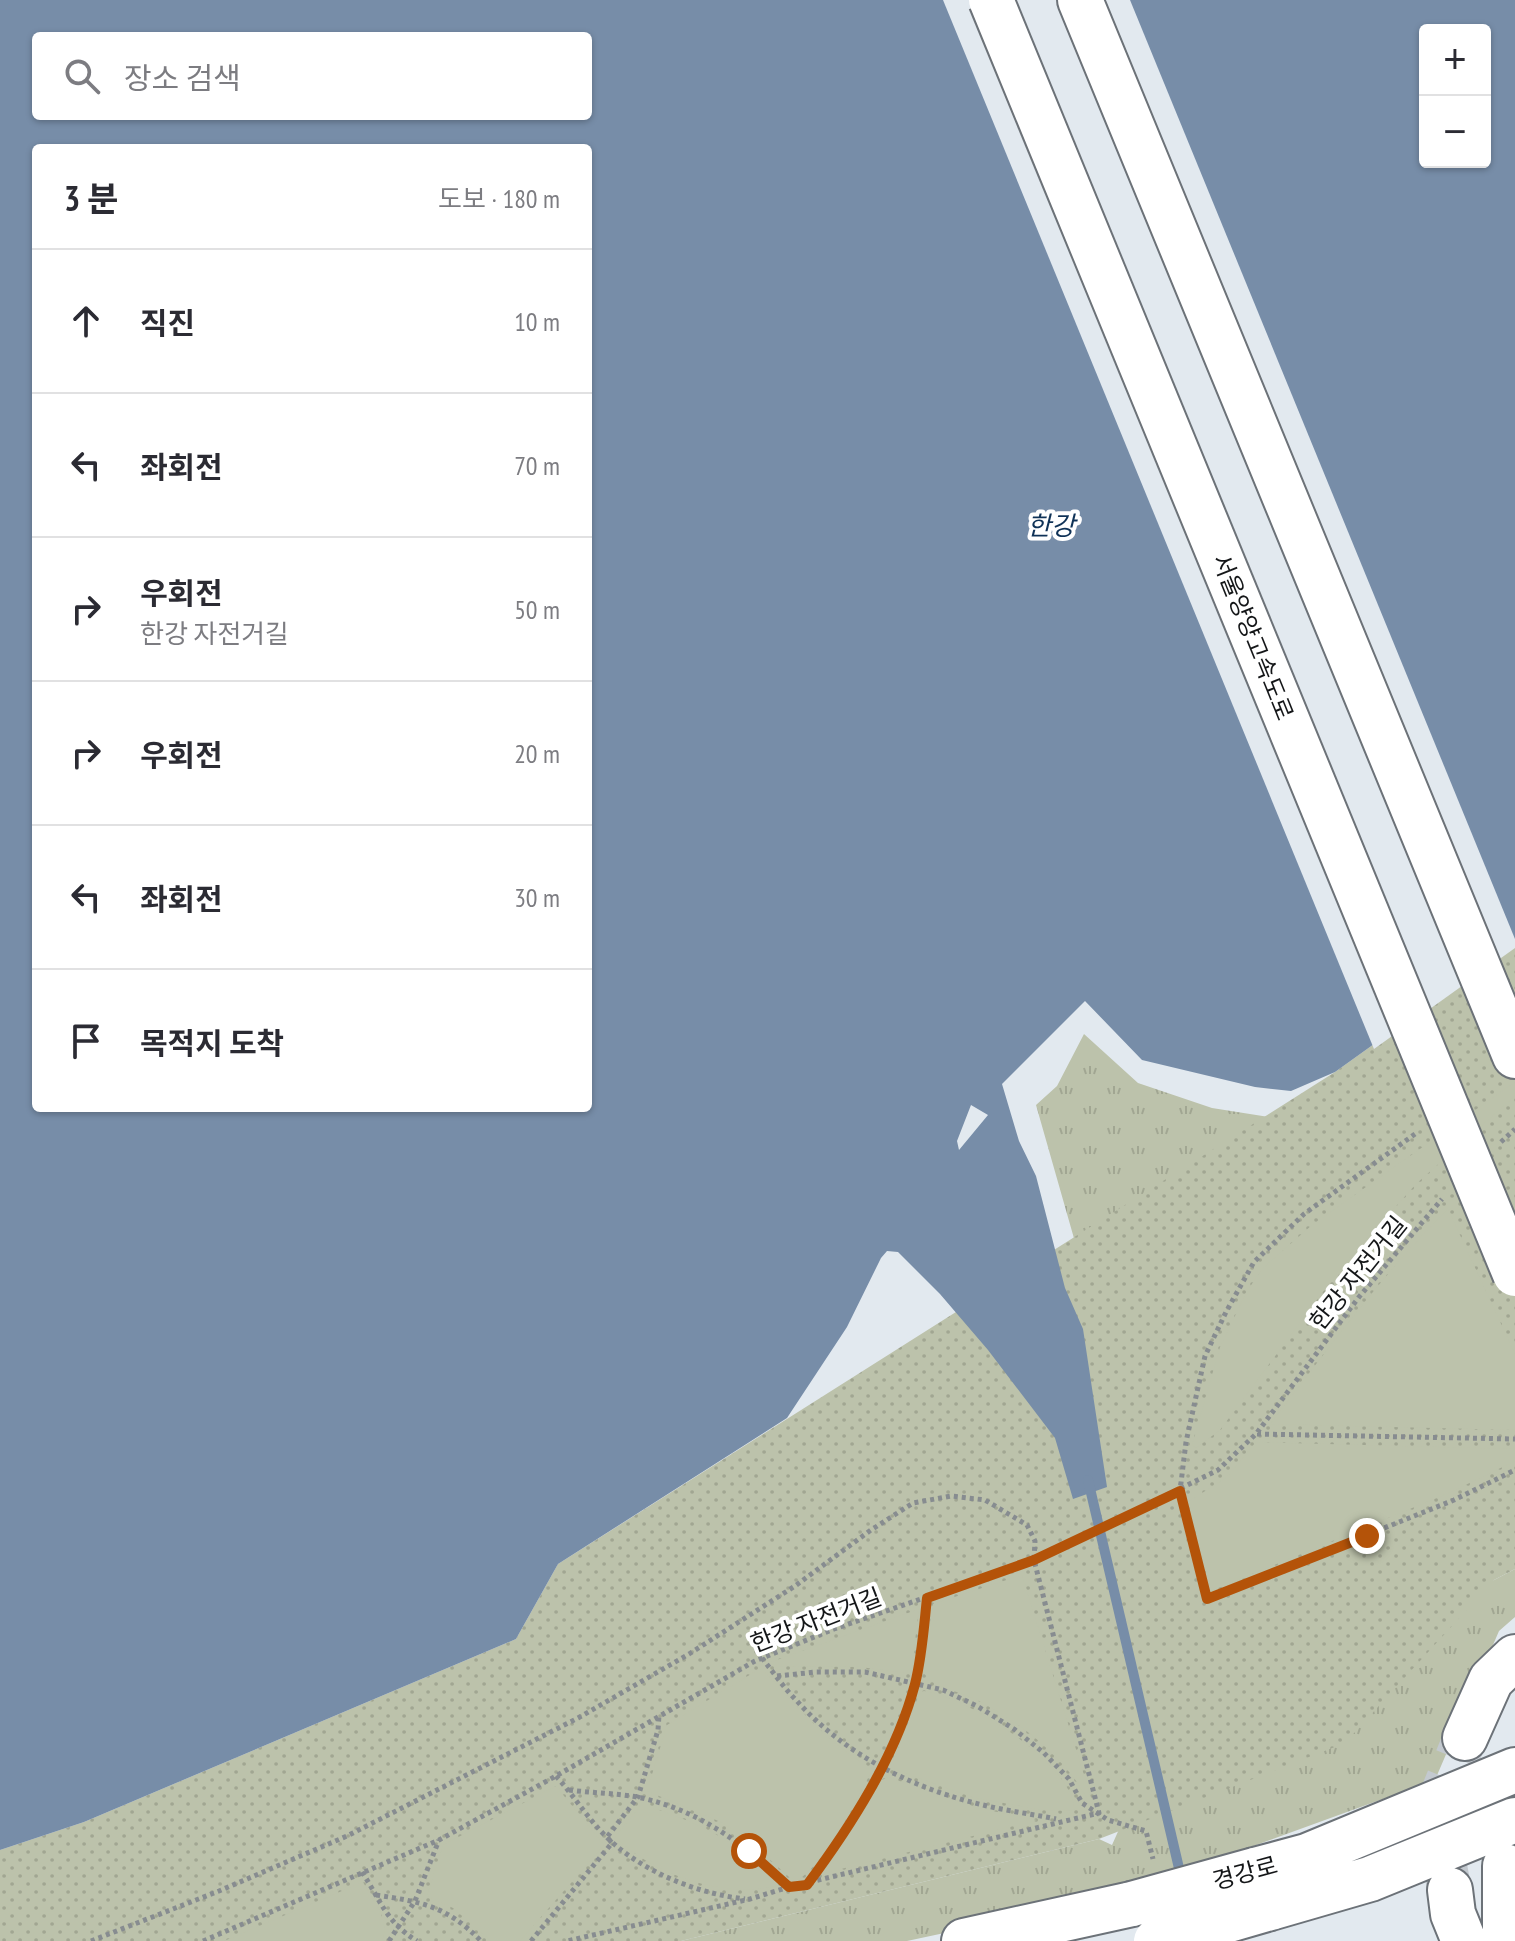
<!DOCTYPE html>
<html lang="ko">
<meta charset="utf-8">
<style>
:root{--surface:#fff;--page:#f7f7f7;--text:#2b2b33;--muted:#7c7c81;--line:#e1e1e2}
body{margin:0;font-family:"PT Sans Narrow","Noto Sans KR",sans-serif;background:var(--page);color:var(--text)}
.controls{position:absolute;right:24px;top:24px;display:grid;overflow:hidden;border-radius:8px;box-shadow:0 2px 6px #0004}
.controls button{width:72px;height:72px;display:grid;place-items:center;padding:0;border:0;border-bottom:2px solid var(--line);background:var(--surface);color:var(--text);font:40px sans-serif}
.stop{position:absolute;width:24px;height:24px;margin:-18px;border:6px solid #b45309;border-radius:50%;background:#fff}
.stop.end{background:#b45309;border-color:#fff;box-shadow:0 2px 8px #0008}
.list{margin:0;padding:0;list-style:none}
h2{display:flex;justify-content:space-between;align-items:center;height:104px;margin:0;padding:0 32px;font-size:34px}
h2 small{font-size:26px;font-weight:400;color:var(--muted)}
.list li{display:grid;grid-template-columns:52px 1fr auto;gap:24px;align-items:center;box-sizing:border-box;height:144px;padding:0 32px;border-top:2px solid var(--line)}
.list b{display:block;font-size:30px;white-space:nowrap}
.list p{margin:0;font-size:26px;white-space:nowrap;color:var(--muted)}
.list em{font-size:26px;font-style:normal;color:var(--muted)}
.icon{flex:none;width:44px;height:44px;fill:none;stroke:currentColor;stroke-width:2;stroke-linecap:round;stroke-linejoin:round}
.map{position:relative;flex:none;width:1515px;height:1941px;overflow:hidden}
.search{position:absolute;background:var(--surface);box-shadow:0 2px 6px #0004;left:32px;top:32px;width:560px;height:88px;display:flex;align-items:center;gap:20px;box-sizing:border-box;padding:0 28px;border-radius:8px;color:var(--muted);font-size:30px}
.panel{position:absolute;background:var(--surface);box-shadow:0 2px 6px #0004;left:32px;top:144px;width:560px;height:968px;border-radius:8px}
.map>svg:first-child{display:block}
.grass{fill:url(#grass-tufts)}
.park{fill:url(#park-dots)}
.garden{fill:#bcc2ab}
.water{fill:#778da8;fill-rule:evenodd}
.pier{fill:#e2e9ef}
.lines{fill:none;stroke-linecap:round;stroke-linejoin:round}
.stream{stroke:#778da8;stroke-width:10}
.primary-tunnel{stroke:#c3c9cf;stroke-width:44;stroke-dasharray:44 22;stroke-linecap:butt}
.primary-casing{stroke:#6c7278;stroke-width:48}
.highway-casing{stroke:#6c7278;stroke-width:48}
.path{stroke:#878c90;stroke-width:5;stroke-dasharray:4 4;stroke-linecap:butt}
.primary{stroke:#fff;stroke-width:44}
.highway{stroke:#fff;stroke-width:44}
.primary-bridge-casing{stroke:#6c7278;stroke-width:48;stroke-linecap:butt}
.highway-bridge-casing{stroke:#6c7278;stroke-width:48;stroke-linecap:butt}
.primary-bridge{stroke:#fff;stroke-width:44}
.highway-bridge{stroke:#fff;stroke-width:44}
.route{stroke:#b45309;stroke-width:10}
.labels{text-anchor:middle;dominant-baseline:central;stroke-width:8;stroke-linejoin:round;paint-order:stroke}
.street-label{font-size:24px;fill:#141618;stroke:#fff}
.water-label{font-size:26px;font-style:italic;fill:#0f3257;stroke:#fff}
</style>
<div class="map">
<svg width="1515" height="1941" viewBox="0 0 1515 1941">
<defs>
<pattern id="grass-tufts" width="24" height="20" patternUnits="userSpaceOnUse" patternTransform="scale(2)"><rect width="24" height="20" fill="#bcc2ab"/><path d="M3 7l-1-3M5 7V3M7 7l1-3M15 17l-1-3M17 17v-4M19 17l1-3" fill="none" stroke="#a1a692"/></pattern>
<pattern id="park-dots" width="8" height="8" patternUnits="userSpaceOnUse" patternTransform="scale(2)"><rect width="8" height="8" fill="#bcc2ab"/><path d="M2 2h.1M6 6h.1" fill="none" stroke="#a1a692" stroke-width="1.8" stroke-linecap="round"/></pattern>
</defs>
<rect width="100%" height="100%" fill="#e2e9ef"/>
<!-- grass -->
<path class="grass" d="M1084 1034 1138 1083 1212 1108 1281 1119 1091 1298 1036 1105 1057 1086Z
M1515 1569V1617L1499 1631 1435 1780 1113 1897 907 1941H681L1099 1839 1112 1845 1176 1702 1494 1580Z"/>
<!-- park -->
<path class="park" d="M1515 943V1569L1494 1580 1345 1743 1099 1839 681 1941H0V1850L84 1822 516 1639 558 1564 1335 1072Z"/>
<!-- garden -->
<path class="garden" d="M1515 1082V1096L1416 1184 1340 1269 1220 1430 1196 1448 1192 1445 1220 1347 1247 1291 1263 1268 1312 1225Z
M1448 1209 1515 1354V1430L1270 1424C1327 1351 1381 1275 1448 1209Z
M1256 1442 1515 1449V1461L1451 1492 1211 1591 1188 1502 1227 1477Z
M1022 1575 1093 1804 1089 1802C1065 1756 1020 1722 975 1699 959 1691 927 1687 923 1669L933 1604Z
M919 1609 912 1665 906 1673 860 1667 779 1666 771 1662Z
M761 1668C797 1705 827 1744 873 1769 854 1803 830 1858 798 1880L789 1877 747 1839 723 1823 647 1791 667 1725Z
M924 1691C964 1695 1077 1766 1074 1811L1041 1810 972 1797 896 1770 893 1765 894 1759 920 1692Z
M888 1777 978 1808 1037 1820 821 1874 882 1780Z
M558 1785 560 1791 604 1845 520 1941H491L453 1908 427 1896 443 1845Z
M640 1806H647C697 1822 741 1842 776 1882V1886C724 1899 652 1874 615 1837Z
M363 1882C373 1900 391 1921 382 1941H224Z"/>
<!-- water -->
<path class="water" d="M0 0H1515V943L1335 1072 1291 1091 1255 1087 1142 1060 1085 1001 1002 1084 1019 1141 1036 1176 1065 1288 1083 1329 1107 1487 1073 1499 1055 1438 988 1350 940 1294 898 1252 887 1251 881 1258 847 1327 787 1418 558 1564 516 1639 84 1822 0 1850ZM1425 30H1485V162H1425ZM36 36H588V116H36ZM36 148H588V1108H36ZM971 1105 988 1115 959 1150 957 1141Z"/>
<!-- pier -->
<path class="pier" d="M943 0H1130L1515 939V948L1374 1049Z"/>
<g class="lines">
<!-- stream -->
<path class="stream" d="M1088 1480 1182 1881"/>
<!-- primary-tunnel -->
<path class="primary-tunnel" d="M1449 1887 1441 1845 1443 1792 1465 1738"/>
<!-- primary casing -->
<g class="primary-casing">
<path id="primary" d="M1465 1738 1491 1680 1515 1657
M1255 1870 1307 1856 1515 1770
M1450 1890 1453 1914 1464 1941
M1270 1908 1370 1879 1515 1820
M964 1941 1132 1904
M1505 1941V1866"/>
</g>
<!-- highway casing -->
<g class="highway-casing">
<path id="highway" d="M1080 0 1515 1056"/>
</g>
<!-- path -->
<path class="path" d="M1415 1134 1304 1214 1254 1262 1226 1312 1205 1356 1186 1442 1180 1491 1207 1599 1454 1500 1515 1470
M1501 1142 1515 1129
M1257 1434 1515 1439
M762 1658C773 1672 784 1688 797 1701 845 1755 914 1789 983 1805 1007 1811 1032 1814 1056 1819
M777 1676 816 1672H865L943 1690 977 1706 1014 1729 1044 1753 1069 1779 1082 1803 1108 1820 1146 1831 1153 1859
M556 1776C576 1798 591 1824 613 1843 648 1874 700 1894 745 1899
M569 1790C592 1793 615 1793 637 1797 698 1809 746 1845 789 1887
M362 1872C381 1901 386 1922 417 1941
M807 1884C849 1828 898 1751 915 1683 922 1656 924 1626 927 1598
M376 1895C422 1902 447 1906 481 1941
M91 1941 219 1891 347 1836 578 1718 689 1654 795 1586 871 1530 913 1503 951 1496 985 1500 1027 1525 1035 1541 1034 1560 1099 1813 789 1887 750 1899 567 1941
M203 1941 439 1840 556 1776 755 1661 834 1629 1034 1560 1218 1470 1256 1434 1359 1297 1442 1199
M389 1941 415 1901 439 1840
M531 1941 612 1843 607 1837 638 1797 658 1730 659 1715"/>
<!-- primary -->
<use href="#primary" class="primary"/>
<!-- highway -->
<use href="#highway" class="highway"/>
<!-- primary-bridge casing -->
<g class="primary-bridge-casing">
<path id="primary-bridge" d="M1132 1904 1255 1870
M1156 1941 1270 1908"/>
</g>
<!-- highway-bridge casing -->
<g class="highway-bridge-casing">
<path id="highway-bridge" d="M991 0 1515 1274"/>
</g>
<!-- primary-bridge -->
<use href="#primary-bridge" class="primary-bridge"/>
<!-- highway-bridge -->
<use href="#highway-bridge" class="highway-bridge"/>
</g>
<g class="lines">
<!-- route -->
<path class="route" d="M749 1851 789 1887 807 1885C851 1826 896 1756 915 1684 922 1657 924 1626 927 1598L1034 1560 1180 1491 1207 1599 1367 1536"/>
</g>
<g class="labels">
<!-- street labels -->
<g class="street-label">
<text transform="translate(1253 637) rotate(68)">서울양양고속도로</text>
<text transform="translate(1358 1273) rotate(-51)">한강 자전거길</text>
<text transform="translate(816 1620) rotate(-21)">한강 자전거길</text>
<text transform="translate(1245 1873) rotate(-15)">경강로</text>
</g>
<!-- water labels -->
<g class="water-label">
<text x="1051" y="525">한강</text>
</g>
</g>
</svg>
<div class="controls">
<button>+</button>
<button>−</button>
</div>
<div class="stop" style="left:749px;top:1851px"></div>
<div class="stop end" style="left:1367px;top:1536px"></div>
<div class="search"><svg class="icon" aria-label="search" viewBox="0 0 24 24"><circle cx="10" cy="10" r="6"/><path d="M15 15l6 6"/></svg>장소 검색</div>
<section class="panel">
<h2>3 분<small>도보 · 180 m</small></h2>
<ul class="list">
<li><svg class="icon" aria-label="ahead" viewBox="0 0 24 24"><path d="M12 20V5M6 11l6-6 6 6"/></svg><div><b>직진</b></div><em>10 m</em></li>
<li><svg class="icon" aria-label="left" viewBox="0 0 24 24"><path d="M17 20v-9H6M10 6l-5 5 5 5"/></svg><div><b>좌회전</b></div><em>70 m</em></li>
<li><svg class="icon" aria-label="right" viewBox="0 0 24 24"><path d="M7 20v-9h11M14 6l5 5-5 5"/></svg><div><b>우회전</b><p>한강 자전거길</p></div><em>50 m</em></li>
<li><svg class="icon" aria-label="right" viewBox="0 0 24 24"><path d="M7 20v-9h11M14 6l5 5-5 5"/></svg><div><b>우회전</b></div><em>20 m</em></li>
<li><svg class="icon" aria-label="left" viewBox="0 0 24 24"><path d="M17 20v-9H6M10 6l-5 5 5 5"/></svg><div><b>좌회전</b></div><em>30 m</em></li>
<li><svg class="icon" aria-label="arrive" viewBox="0 0 24 24"><path d="M6 21V4h12l-3 4 3 4H6"/></svg><div><b>목적지 도착</b></div></li>
</ul>
</section>
</div>
